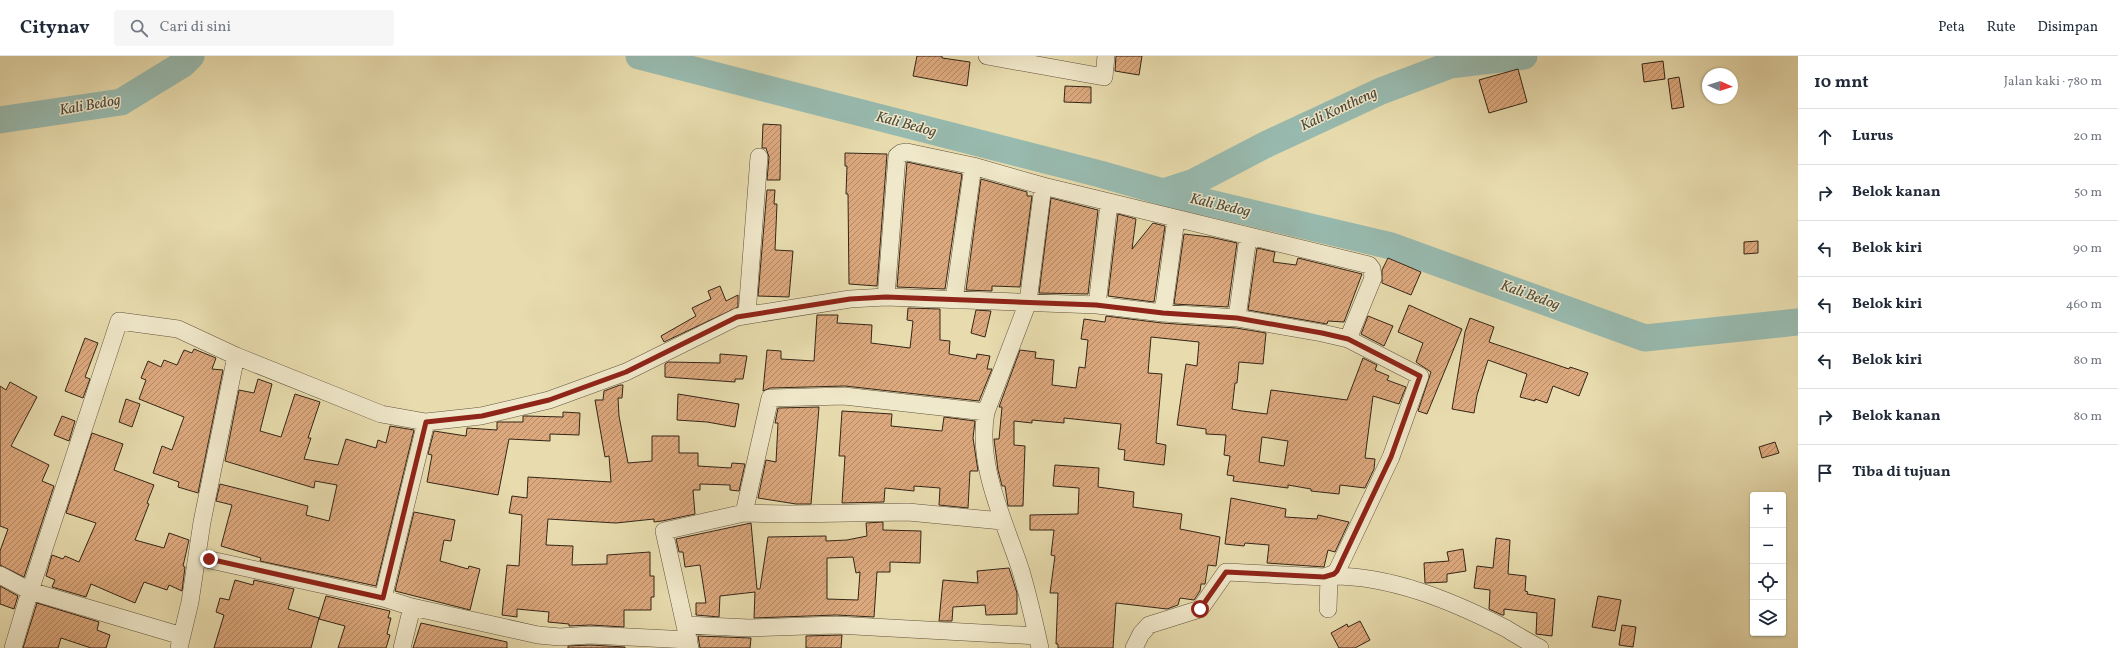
<!DOCTYPE html>
<html lang="id">
<meta charset="utf-8">
<style>
:root{--surface:#fff;--page:#f6f6f7;--text:#1f2937;--muted:#747a83;--line:#e0e1e3}
body{margin:0;font-family:Vollkorn,serif;background:var(--page);color:var(--text)}
.controls{position:absolute;right:12px;bottom:12px;display:grid;overflow:hidden;border-radius:4px;box-shadow:0 1px 3px #0004}
.controls button{width:36px;height:36px;display:grid;place-items:center;padding:0;border:0;border-bottom:1px solid var(--line);background:var(--surface);color:var(--text);font:20px sans-serif}
.compass{position:absolute;left:1702px;top:12px;width:36px;height:36px;border-radius:50%;background:var(--surface);box-shadow:0 1px 3px #0004;rotate:93deg}
.stop{position:absolute;width:12px;height:12px;margin:-9px;border:3px solid #8f2418;border-radius:50%;background:#fff}
.stop.end{background:#8f2418;border-color:#fff;box-shadow:0 1px 4px #0008}
.list{margin:0;padding:0;list-style:none}
h2{display:flex;justify-content:space-between;align-items:center;height:52px;margin:0;padding:0 16px;font-size:17px}
h2 small{font-size:13px;font-weight:400;color:var(--muted)}
.list li{display:grid;grid-template-columns:26px 1fr auto;gap:12px;align-items:center;box-sizing:border-box;height:56px;padding:0 16px;border-top:1px solid var(--line)}
.list b{display:block;font-size:15px;white-space:nowrap}
.list em{font-size:13px;font-style:normal;color:var(--muted)}
.icon{flex:none;width:22px;height:22px;fill:none;stroke:currentColor;stroke-width:2;stroke-linecap:round;stroke-linejoin:round}
.map{position:relative;flex:none;width:1798px;height:592px;overflow:hidden}
header{display:flex;align-items:center;gap:24px;box-sizing:border-box;height:56px;padding:0 20px;background:var(--surface);border-bottom:1px solid var(--line)}
header strong{font-size:19px}
nav{display:flex;gap:22px;margin-inline-start:auto;font-size:14px}
.search{width:280px;height:36px;background:var(--page);display:flex;align-items:center;gap:10px;box-sizing:border-box;padding:0 14px;border-radius:4px;color:var(--muted);font-size:15px}
main{display:flex}
aside{flex:1;background:var(--surface)}
.map>svg:first-child{display:block}
.lines{fill:none;stroke-linecap:round;stroke-linejoin:round}
.river{stroke:#98baaf;stroke-width:27}
.building{fill:url(#building-hatch);stroke:#342517;fill-rule:evenodd}
.street-casing{stroke:#61533d;stroke-width:18}
.street{stroke:#f0e8ca;stroke-width:17}
.route{stroke:#8f2418;stroke-width:5}
.labels{text-anchor:middle;dominant-baseline:central;stroke-width:3;stroke-linejoin:round;paint-order:stroke}
.water-label{font-size:15px;font-style:italic;fill:#4d4a3d;stroke:#f0e8ca}
</style>
<header>
<strong>Citynav</strong>
<div class="search"><svg class="icon" aria-label="search" viewBox="0 0 24 24"><circle cx="10" cy="10" r="6"/><path d="M15 15l6 6"/></svg>Cari di sini</div>
<nav><a>Peta</a><a>Rute</a><a>Disimpan</a></nav>
</header>
<main>
<div class="map">
<svg width="1798" height="592" viewBox="0 0 1798 592">
<defs>
<pattern id="building-hatch" width="6" height="6" patternUnits="userSpaceOnUse"><rect width="6" height="6" fill="#dca87d"/><path d="M-1 1l2-2M0 6l6-6M5 7l2-2" fill="none" stroke="#b38965"/></pattern>
</defs>
<rect width="100%" height="100%" fill="#e8dcae"/>
<filter id="stains"><feTurbulence type="fractalNoise" baseFrequency=".005" numOctaves="4"/><feColorMatrix values="0 0 0 0 .2 0 0 0 0 .09 0 0 0 0 .02 0 0 0 .5 -.17"/></filter>
<radialGradient id="worn" r=".72"><stop offset=".6" stop-color="#630" stop-opacity="0"/><stop offset="1" stop-color="#630" stop-opacity=".3"/></radialGradient>
<g class="lines">
<!-- river -->
<path class="river" d="M639 0 1100 118 1163 136 1391 190 1645 282 1798 266
M0 64 121 46 183 8 191 0
M1163 136 1194 126 1267 88 1381 35 1450 9 1524 0"/>
</g>
<!-- building -->
<path class="building" d="M917 0H942V2L970 6 967 30 913 20Z
M1116 0H1142L1139 19 1115 15Z
M1663 5 1665 23 1644 26 1642 8Z
M1518 13 1527 46 1489 57 1479 24Z
M1679 21 1684 51 1672 53 1668 23Z
M1065 30 1091 31V47L1064 46Z
M763 68 781 69 780 124H767L769 101 766 92H762Z
M845 97 887 98 877 230 849 228 848 138H846L847 110H845Z
M907 106 962 118 945 233 897 231Z
M981 123 1027 136V140H1032L1020 231 992 230V235L966 234Z
M767 134H775L774 148H777L775 194 793 195 789 241 758 240Z
M1051 142 1098 154 1088 238 1039 237Z
M1118 158 1136 163 1132 193 1153 167 1165 170 1154 246 1108 240Z
M1184 178 1210 181 1237 187 1228 251 1174 248Z
M1758 185V197L1744 198V186Z
M1257 192 1275 196 1273 206 1296 209 1298 202 1362 218 1344 266 1328 265 1327 268 1248 254Z
M1388 202 1421 216 1411 239 1382 227V214Z
M720 230 726 245 738 239V251L664 286 661 280 696 260 692 252 711 243 708 235Z
M1409 249 1462 273 1427 358 1418 355 1431 316 1416 306 1423 287 1398 276Z
M908 252 940 253V284L950 285 949 298 976 303 977 298 990 300 987 313H992L979 345 845 330 770 332 763 335 767 294 781 295V303L814 305 817 259H838L837 267 872 269 871 287 910 292 913 265 907 264Z
M976 254 991 255 985 281 971 277Z
M1106 260 1162 267 1236 272 1266 277 1263 308 1239 306 1237 327H1235L1232 353 1242 355 1267 358 1271 334 1347 344 1363 302 1377 309 1375 314 1389 320 1387 324 1406 331 1399 348 1373 340 1365 402 1375 403 1374 413 1365 432 1340 429 1339 438 1311 435V433L1288 429V432L1233 425 1234 420 1227 419 1230 400 1224 399 1226 379 1206 378V373L1177 369 1186 308 1197 310 1199 286 1151 281 1148 317 1162 318 1156 387 1166 389 1164 409 1124 404 1125 394 1118 393 1121 368 1064 362V367L1032 364V367L1014 365V389L1025 390 1023 450H1008L1005 430H1002L998 414 994 383H999L1002 351H999L1020 294 1036 296 1035 302 1054 304 1052 329 1076 332 1079 311 1085 312 1088 284 1081 283 1084 263 1105 266ZM1262 381 1288 385 1284 410 1259 406Z
M1368 260 1393 270 1384 290 1361 278Z
M1470 262 1494 271 1489 286 1569 313 1570 311 1588 317 1579 340 1553 330 1547 347 1535 343V345L1520 341 1527 318 1488 304 1477 339 1474 357 1452 353 1465 276Z
M85 282 98 287 85 321 90 323 83 342 65 335Z
M194 293 216 302 212 313 223 314 198 437 178 431 179 426 153 417 162 390 172 394 184 361 139 343 146 324 141 322 148 305 161 311 164 304 177 309 184 294 192 297Z
M720 298 747 300 743 323H735V326L665 321V308L668 306 720 307Z
M258 323 272 328 260 375 281 381 295 338 320 346 308 382H311L304 403 338 409 346 383 376 392 378 384 386 387 390 370 414 374 376 530 260 505 261 502 221 490 232 449 216 445 220 428 308 450 306 459 329 465 337 429 315 425 314 432 225 405 239 334 254 337Z
M10 326 37 341 11 390 49 409 42 425 54 430 24 521 0 509V495L8 473 0 470V330L6 334Z
M620 329H623L622 342H618L619 360 628 407 652 405V380H679V397H698V410L731 412 732 407 745 408 739 435 730 434V429L700 428V434H693L695 458 662 465 654 466V463L616 467 548 463 546 489 573 490 572 509 607 508V499L650 496V520H654V541H651V554H624V571L590 569 569 570V568L548 566 549 556 517 553V561L502 559 507 509 519 510 522 459 509 457 512 440 527 442 528 421 611 426 609 400 605 401 595 344H603L604 335Z
M678 338 739 348 735 371 707 366 677 364Z
M126 343 140 348 132 371 119 366Z
M819 351 811 448H796L758 442 766 404 776 406 778 367H775L778 352Z
M842 355 892 358 891 370 942 375 944 361 975 365 973 382 978 415H970L968 452 939 449 940 432 914 430V435L885 432 884 446 842 447 845 400H839Z
M563 356 580 357 579 379 550 378V385L509 383 498 439 427 426 432 399 428 398 434 375 466 380 467 372 497 374V366H523V360H527L563 361Z
M62 360 75 365 69 385 54 379Z
M92 377 123 388 114 414 154 429 147 447 149 448 135 484 164 492 169 477 189 484 183 510 185 511 182 535 169 529 167 534 144 526 135 547 91 528 86 541 52 531 55 524 46 520 52 499 63 503 65 500 79 506 96 467 66 457Z
M1775 386 1779 397 1762 402 1759 391Z
M1055 409 1099 412 1098 431 1134 436 1133 451 1182 458 1180 473 1220 481 1216 510 1208 509 1205 528H1201L1200 535 1194 544 1180 542 1178 549 1167 553 1116 547 1113 592H1058V588H1056L1058 537H1050L1055 500 1051 499 1054 474H1030V459L1078 458 1079 432 1053 430Z
M1231 442 1286 453 1285 461 1317 463 1318 459 1349 466 1335 496 1328 494 1324 511 1267 507 1269 489 1245 487 1244 490 1225 488Z
M414 456 455 464 451 485 444 484 440 505 468 513 469 510 480 513 470 554 395 535Z
M883 466V474L921 475 920 507 890 506V516H877L874 561 836 559 754 562 755 536 720 540 719 561 696 559V547H706L700 509 685 511 683 496H679L676 483 751 467 757 533H760L768 481 826 480V485L847 484 867 480 866 467ZM853 501 856 517 860 516 858 544 827 543V502Z
M1496 482 1510 484 1508 518 1526 520 1525 535 1528 536 1527 538 1555 543 1552 580 1536 578 1537 557 1504 553V559H1502L1489 553 1490 534 1474 532 1477 510 1493 512Z
M1463 493 1466 515 1447 518V526L1425 527 1424 507 1449 505 1447 496Z
M1009 512 1017 537V558L986 559 985 549 953 551 952 565H939L943 524 978 527 977 515Z
M235 524 253 529 254 524 294 533 288 553 319 562 311 592H214L224 559 216 556 220 542 229 544Z
M0 530 18 540 14 553 0 548Z
M326 540 390 555 388 562H391L387 578 390 579 386 592H338L345 570 319 563Z
M1598 540 1621 544 1615 575 1592 571Z
M37 547 99 566 97 574 110 579 106 592H91L61 582 58 592H23Z
M1360 565 1370 584 1355 592H1339L1331 577 1347 568 1348 571Z
M421 567 507 586V592H413Z
M1622 569 1636 571 1633 591 1619 589Z
M842 579 841 592H806V580Z
M698 580 751 582 750 592H700Z
M590 589 625 591V592H568V590Z"/>
<g class="lines">
<!-- street casing -->
<g class="street-casing">
<path id="street" d="M987 0 1104 21 1106 0
M886 241 897 100 901 97 907 96 973 110 1043 130 1369 209 1372 213 1373 222 1348 283
M954 244 973 110
M1097 249 1109 147
M1163 257 1176 163
M747 258 759 101
M1237 262 1248 181
M744 457 770 342 844 340 986 356
M197 501 383 542 412 551 538 579 560 581 590 579 689 584
M0 519 30 535 182 580
M383 542 426 366
M1328 553 1329 520C1390 519 1452 545 1505 572 1517 579 1528 586 1540 592
M686 569 749 572 836 569 1037 580
M13 592 30 535 119 265 178 273 236 300 381 358 426 366 481 360 549 344 626 316 737 261 850 243 886 241 1097 249 1163 257 1237 262 1322 277 1348 283 1420 320 1391 401 1337 515 1333 518 1324 521 1226 516 1200 553 1149 569 1141 578 1134 592
M179 592 190 546 202 466 236 300
M402 592 412 551
M690 592 664 475 744 457 790 458 908 456 1002 465
M1040 592C1034 565 1028 538 1020 512 1004 464 976 408 986 356L1028 246 1043 130"/>
</g>
<!-- street -->
<use href="#street" class="street"/>
</g>
<g class="lines">
<!-- route -->
<path class="route" d="M209 503 383 542 426 366 482 360 549 344 626 316 737 261 850 243 886 241 1096 249 1163 257 1237 262 1322 277 1348 283 1420 320 1391 401 1337 515 1334 518 1324 521 1226 516 1200 553"/>
</g>
<g class="labels">
<!-- water labels -->
<g class="water-label">
<text transform="translate(90 50) rotate(-10)">Kali Bedog</text>
<text transform="translate(1339 54) rotate(-25)">Kali Kontheng</text>
<text transform="translate(906 69) rotate(15)">Kali Bedog</text>
<text transform="translate(1220 150) rotate(13)">Kali Bedog</text>
<text transform="translate(1530 240) rotate(20)">Kali Bedog</text>
</g>
</g>
<rect width="100%" height="100%" filter="url(#stains)"/>
<rect width="100%" height="100%" fill="url(#worn)"/>
</svg>
<div class="controls">
<button>+</button>
<button>−</button>
<button><svg class="icon" aria-label="locate" viewBox="0 0 24 24"><circle cx="12" cy="12" r="6"/><path d="M12 2v4M12 18v4M2 12h4M18 12h4"/></svg></button>
<button><svg class="icon" aria-label="layers" viewBox="0 0 24 24"><path d="M12 4l9 5-9 5-9-5zM3 14l9 5 9-5"/></svg></button>
</div>
<svg class="compass" viewBox="-18 -18 36 36"><path d="M0-13l5 13h-10z" fill="#e53935"/><path d="M0 13l5-13h-10z" fill="#747a83"/></svg>
<div class="stop" style="left:1200px;top:553px"></div>
<div class="stop end" style="left:209px;top:503px"></div>
</div>
<aside>
<h2>10 mnt<small>Jalan kaki · 780 m</small></h2>
<ul class="list">
<li><svg class="icon" aria-label="ahead" viewBox="0 0 24 24"><path d="M12 20V5M6 11l6-6 6 6"/></svg><div><b>Lurus</b></div><em>20 m</em></li>
<li><svg class="icon" aria-label="right" viewBox="0 0 24 24"><path d="M7 20v-9h11M14 6l5 5-5 5"/></svg><div><b>Belok kanan</b></div><em>50 m</em></li>
<li><svg class="icon" aria-label="left" viewBox="0 0 24 24"><path d="M17 20v-9H6M10 6l-5 5 5 5"/></svg><div><b>Belok kiri</b></div><em>90 m</em></li>
<li><svg class="icon" aria-label="left" viewBox="0 0 24 24"><path d="M17 20v-9H6M10 6l-5 5 5 5"/></svg><div><b>Belok kiri</b></div><em>460 m</em></li>
<li><svg class="icon" aria-label="left" viewBox="0 0 24 24"><path d="M17 20v-9H6M10 6l-5 5 5 5"/></svg><div><b>Belok kiri</b></div><em>80 m</em></li>
<li><svg class="icon" aria-label="right" viewBox="0 0 24 24"><path d="M7 20v-9h11M14 6l5 5-5 5"/></svg><div><b>Belok kanan</b></div><em>80 m</em></li>
<li><svg class="icon" aria-label="arrive" viewBox="0 0 24 24"><path d="M6 21V4h12l-3 4 3 4H6"/></svg><div><b>Tiba di tujuan</b></div></li>
</ul>
</aside>
</main>
